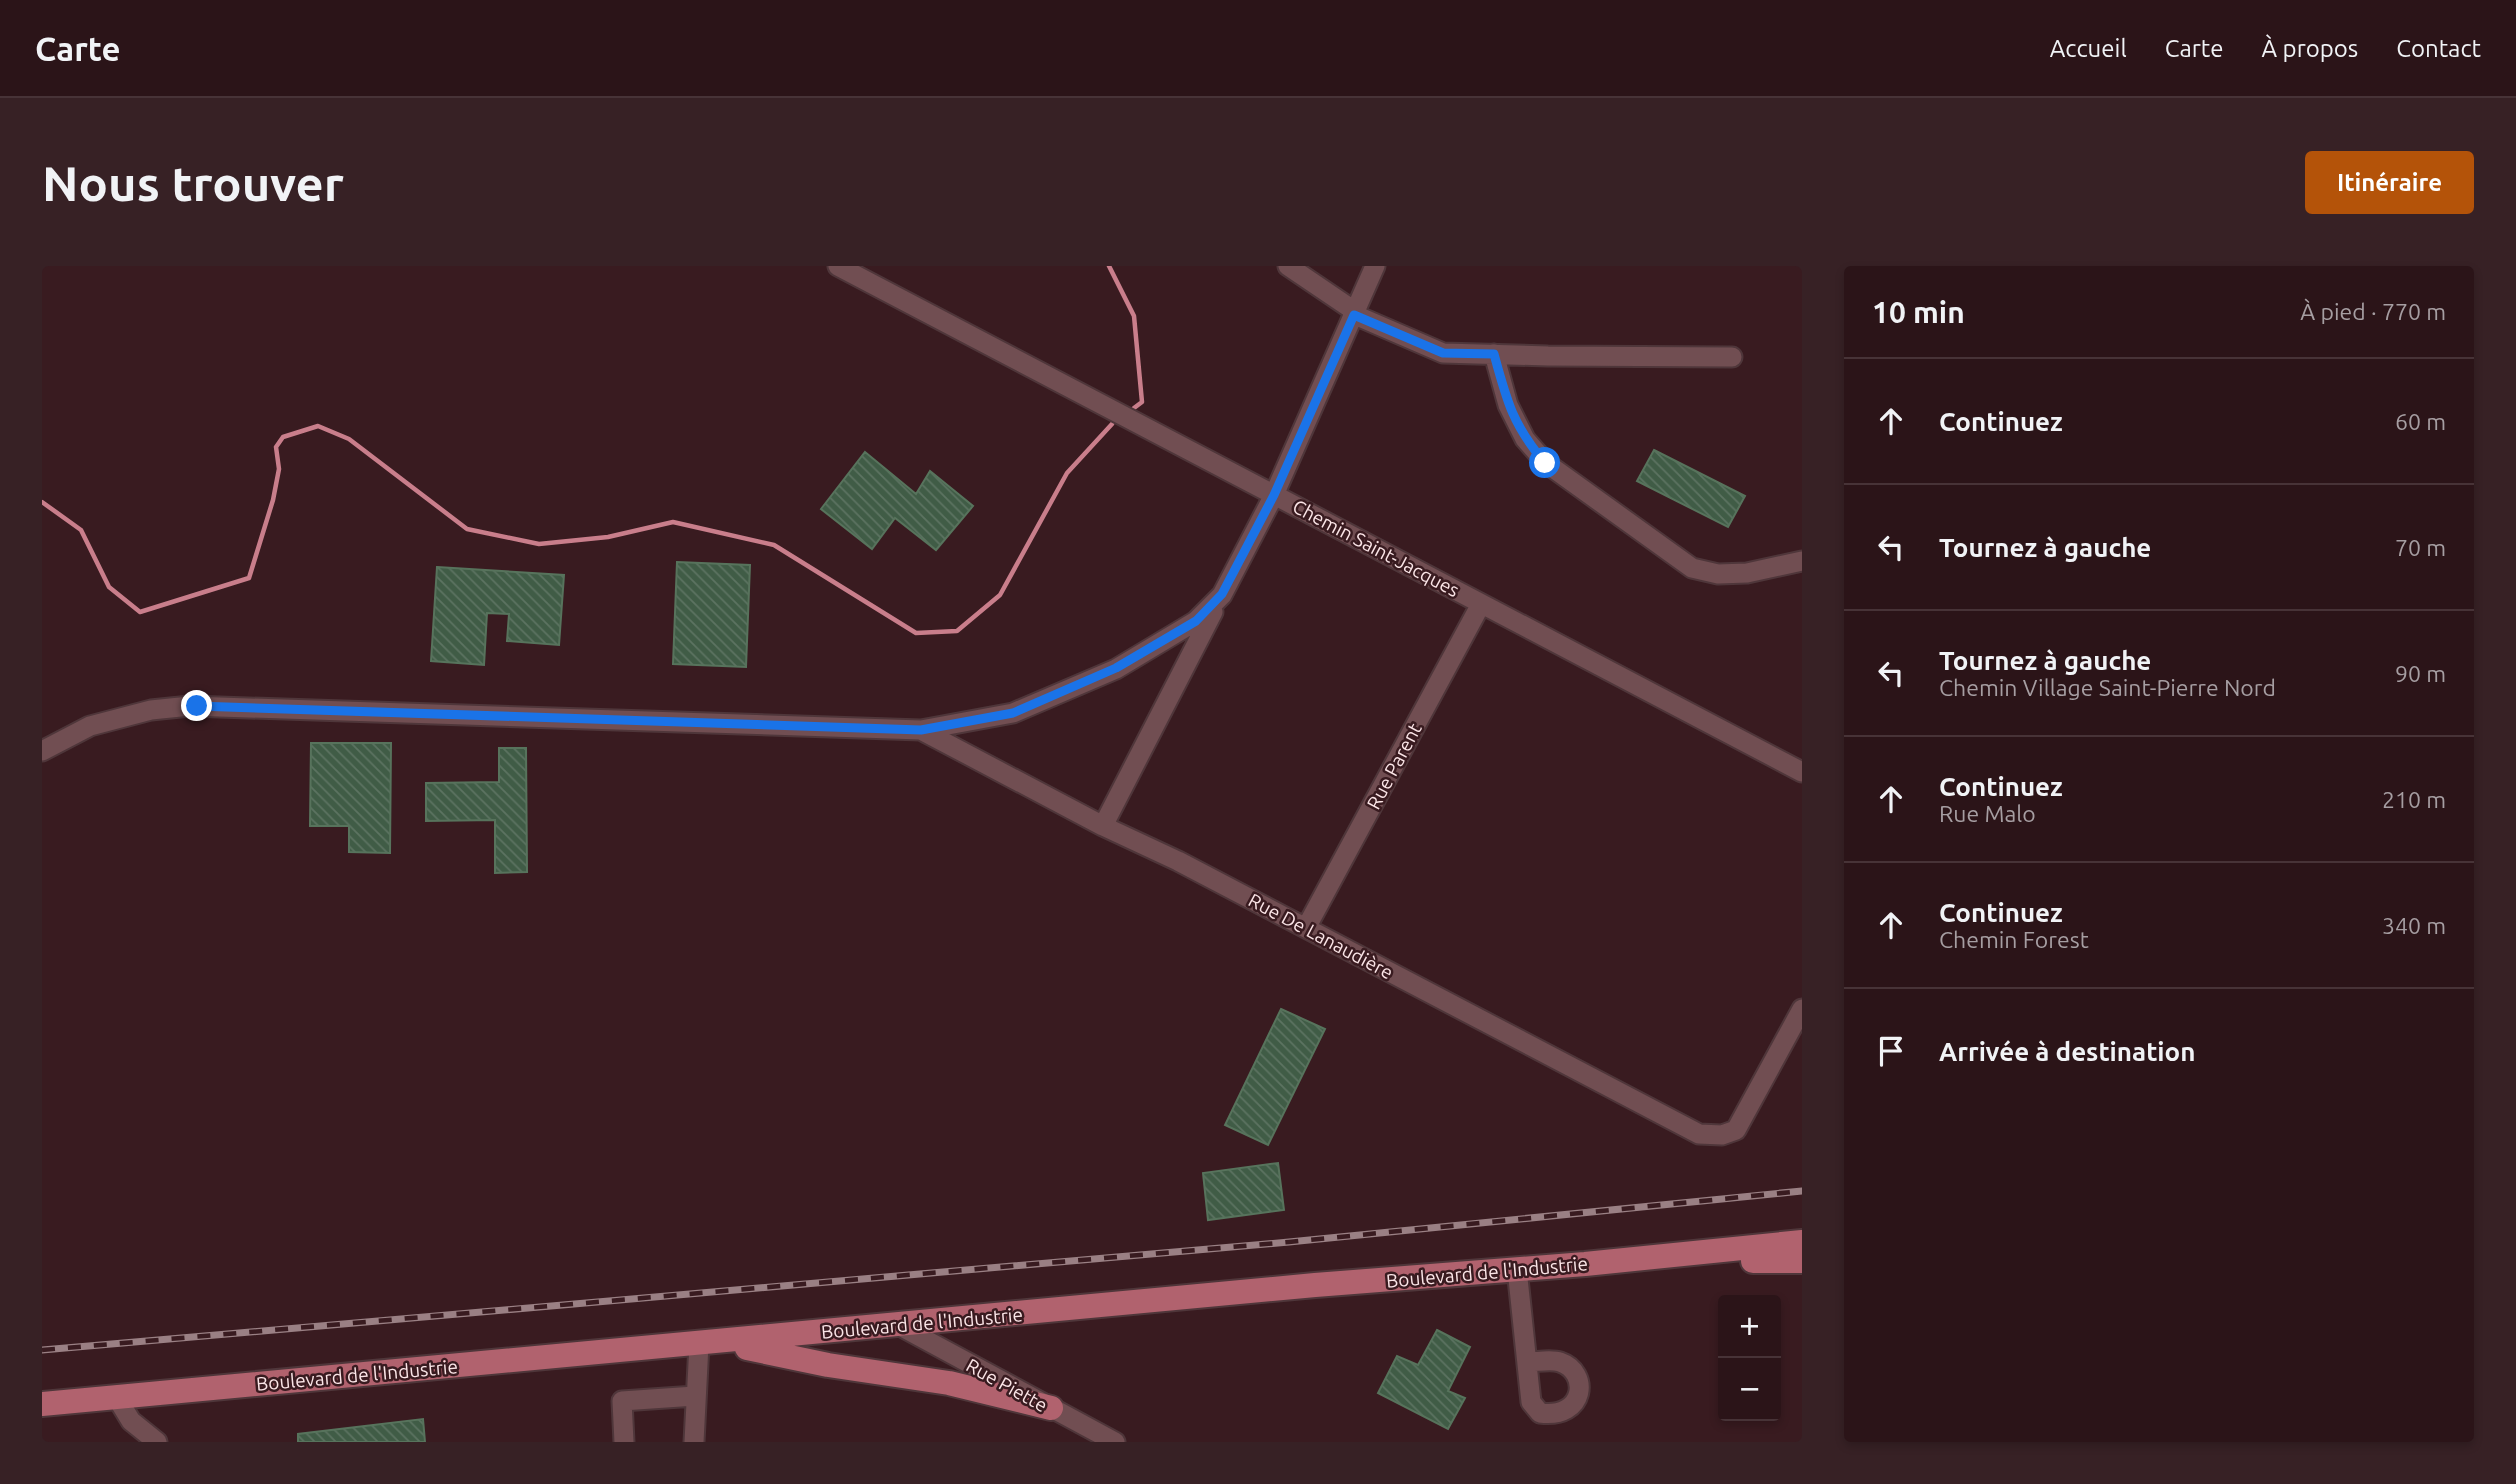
<!DOCTYPE html>
<html lang="fr">
<meta charset="utf-8">
<style>
:root{--surface:#2b1418;--page:#372125;--text:#f1f3f6;--muted:#a69ea2;--line:#473337;--accent:#b45309}
body{margin:0;font-family:Ubuntu,sans-serif;background:var(--page);color:var(--text)}
.controls{position:absolute;right:21px;bottom:21px;display:grid;overflow:hidden;border-radius:7px;box-shadow:0 4px 10px #0003}
.controls button{width:63px;height:63px;display:grid;place-items:center;padding:0;border:0;border-bottom:2px solid var(--line);background:var(--surface);color:var(--text);font:35px sans-serif}
.stop{position:absolute;width:21px;height:21px;margin:-16px;border:5px solid #1a73e8;border-radius:50%;background:#fff}
.stop.end{background:#1a73e8;border-color:#fff;box-shadow:0 2px 7px #0008}
.list{margin:0;padding:0;list-style:none}
h2{display:flex;justify-content:space-between;align-items:center;height:91px;margin:0;padding:0 28px;font-size:30px}
h2 small{font-size:23px;font-weight:400;color:var(--muted)}
.list li{display:grid;grid-template-columns:46px 1fr auto;gap:21px;align-items:center;box-sizing:border-box;height:126px;padding:0 28px;border-top:2px solid var(--line)}
.list b{display:block;font-size:26px;white-space:nowrap}
.list p{margin:0;font-size:23px;white-space:nowrap;color:var(--muted)}
.list em{font-size:23px;font-style:normal;color:var(--muted)}
.icon{flex:none;width:38px;height:38px;fill:none;stroke:currentColor;stroke-width:2;stroke-linecap:round;stroke-linejoin:round}
.map{position:relative;flex:none;width:1760px;height:1176px;overflow:hidden;border-radius:7px}
header{display:flex;align-items:center;gap:42px;box-sizing:border-box;height:98px;padding:0 35px;background:var(--surface);border-bottom:2px solid var(--line)}
header strong{font-size:33px}
nav{display:flex;gap:38px;margin-inline-start:auto;font-size:24px}
.intro{display:flex;align-items:center;justify-content:space-between;box-sizing:border-box;height:168px;padding:0 42px}
h1{margin:0;font-size:49px}
.button{padding:18px 32px;border-radius:7px;background:var(--accent);color:#fff;font-size:24px;font-weight:700}
main{display:flex;gap:42px;padding:0 42px}
aside{flex:1;background:var(--surface);border-radius:7px;box-shadow:0 4px 10px #0003}
.map>svg:first-child{display:block}
.lines{fill:none;stroke-linecap:round;stroke-linejoin:round}
.stream{stroke:#c97e8b;stroke-width:4.5}
.building{fill:url(#building-back-hatch);stroke:#57735c;stroke-width:2}
.minor-casing{stroke:#4f363a;stroke-width:23}
.major-casing{stroke:#4f363a;stroke-width:28}
.minor{stroke:#714e52;stroke-width:19}
.major{stroke:#b1626e;stroke-width:24}
.rail-casing{stroke:#9a8084;stroke-width:7}
.rail{stroke:#391b20;stroke-width:4.5;stroke-dasharray:13;stroke-linecap:butt}
.route{stroke:#1a73e8;stroke-width:9}
.labels{text-anchor:middle;dominant-baseline:central;stroke-width:5;stroke-linejoin:round;paint-order:stroke}
.street-label{font-size:19px;fill:#fbe5e7;stroke:#391b20}
</style>
<header>
<strong>Carte</strong>
<nav><a>Accueil</a><a>Carte</a><a>À propos</a><a>Contact</a></nav>
</header>
<div class="intro"><h1>Nous trouver</h1><a class="button">Itinéraire</a></div>
<main>
<div class="map">
<svg width="1760" height="1176" viewBox="0 0 1760 1176">
<defs>
<pattern id="building-back-hatch" width="6" height="6" patternUnits="userSpaceOnUse" patternTransform="scale(1.75)"><rect width="6" height="6" fill="#405c46"/><path d="M-1 5l2 2M0 0l6 6M5-1l2 2" fill="none" stroke="#5c7361"/></pattern>
</defs>
<rect width="100%" height="100%" fill="#391b20"/>
<g class="lines">
<!-- stream -->
<path class="stream" d="M1067 0 1092 50 1100 136 1092 142
M0 236 39 264 67 321 98 346 207 312 231 234 237 203 234 181 241 171 276 160 307 173 425 263 497 278 566 271 631 256 732 279 874 367 915 365 958 329 1025 207 1070 158"/>
</g>
<!-- building -->
<path class="building" d="M1612 184 1703 230 1686 261 1595 215Z
M823 186 874 228 888 205 931 240 894 284 853 252 830 283 779 243Z
M635 296 708 299 704 401 631 398Z
M395 301 522 309 517 379 465 375 467 348 445 347 442 399 389 395Z
M269 477H349L348 587 307 586V560H268Z
M457 482H484L485 606 453 607V554L384 555V517L457 516Z
M1239 743 1283 763 1226 879 1183 859Z
M1236 897 1242 944 1166 954 1161 907Z
M1395 1064 1428 1081 1406 1125 1423 1132 1406 1163 1336 1127 1355 1090 1376 1099Z
M381 1153 383 1176H256V1168Z"/>
<g class="lines">
<!-- minor casing -->
<g class="minor-casing">
<path id="minor" d="M796 0 1760 506
M1246 0 1314 46
M1313 49 1401 87 1506 90 1690 91
M1452 88 1466 139 1483 173 1504 197 1650 302 1676 308 1705 307 1760 295
M879 464 1061 560 1136 595 1657 868 1680 869 1694 864 1760 743
M0 485 48 460 109 444 148 440 879 464 971 447 1074 403 1154 355 1180 329 1232 229 1333 0
M1061 560 1171 346
M1264 662 1439 338
M1475 1003 1489 1136 1498 1147C1544 1153 1548 1106 1518 1096 1509 1093 1495 1096 1485 1096
M858 1060 1073 1176
M75 1132 89 1155 115 1176
M582 1176 580 1135 653 1130
M652 1176 657 1078"/>
</g>
<!-- major casing -->
<g class="major-casing">
<path id="major" d="M1711 995H1760
M705 1082 786 1099 907 1117 1009 1142
M0 1138 1273 1019 1543 998 1760 976"/>
</g>
<!-- minor -->
<use href="#minor" class="minor"/>
<!-- major -->
<use href="#major" class="major"/>
<!-- rail casing -->
<g class="rail-casing">
<path id="rail" d="M0 1084 1247 976 1760 925"/>
</g>
<!-- rail -->
<use href="#rail" class="rail"/>
</g>
<g class="lines">
<!-- route -->
<path class="route" d="M155 440 879 464 971 447 1074 402 1154 355 1180 328 1232 229 1312 49 1401 87 1452 88C1465 136 1471 159 1503 197"/>
</g>
<g class="labels">
<!-- street labels -->
<g class="street-label">
<text transform="translate(1334 282) rotate(28)">Chemin Saint-Jacques</text>
<text transform="translate(1352 500) rotate(-62)">Rue Parent</text>
<text transform="translate(1279 670) rotate(28)">Rue De Lanaudière</text>
<text transform="translate(1445 1006) rotate(-5)">Boulevard de l'Industrie</text>
<text transform="translate(880 1057) rotate(-5)">Boulevard de l'Industrie</text>
<text transform="translate(315 1109) rotate(-5)">Boulevard de l'Industrie</text>
<text transform="translate(965 1119) rotate(29)">Rue Piette</text>
</g>
</g>
</svg>
<div class="controls">
<button>+</button>
<button>−</button>
</div>
<div class="stop" style="left:1503px;top:197px"></div>
<div class="stop end" style="left:155px;top:440px"></div>
</div>
<aside>
<h2>10 min<small>À pied · 770 m</small></h2>
<ul class="list">
<li><svg class="icon" aria-label="ahead" viewBox="0 0 24 24"><path d="M12 20V5M6 11l6-6 6 6"/></svg><div><b>Continuez</b></div><em>60 m</em></li>
<li><svg class="icon" aria-label="left" viewBox="0 0 24 24"><path d="M17 20v-9H6M10 6l-5 5 5 5"/></svg><div><b>Tournez à gauche</b></div><em>70 m</em></li>
<li><svg class="icon" aria-label="left" viewBox="0 0 24 24"><path d="M17 20v-9H6M10 6l-5 5 5 5"/></svg><div><b>Tournez à gauche</b><p>Chemin Village Saint-Pierre Nord</p></div><em>90 m</em></li>
<li><svg class="icon" aria-label="ahead" viewBox="0 0 24 24"><path d="M12 20V5M6 11l6-6 6 6"/></svg><div><b>Continuez</b><p>Rue Malo</p></div><em>210 m</em></li>
<li><svg class="icon" aria-label="ahead" viewBox="0 0 24 24"><path d="M12 20V5M6 11l6-6 6 6"/></svg><div><b>Continuez</b><p>Chemin Forest</p></div><em>340 m</em></li>
<li><svg class="icon" aria-label="arrive" viewBox="0 0 24 24"><path d="M6 21V4h12l-3 4 3 4H6"/></svg><div><b>Arrivée à destination</b></div></li>
</ul>
</aside>
</main>
